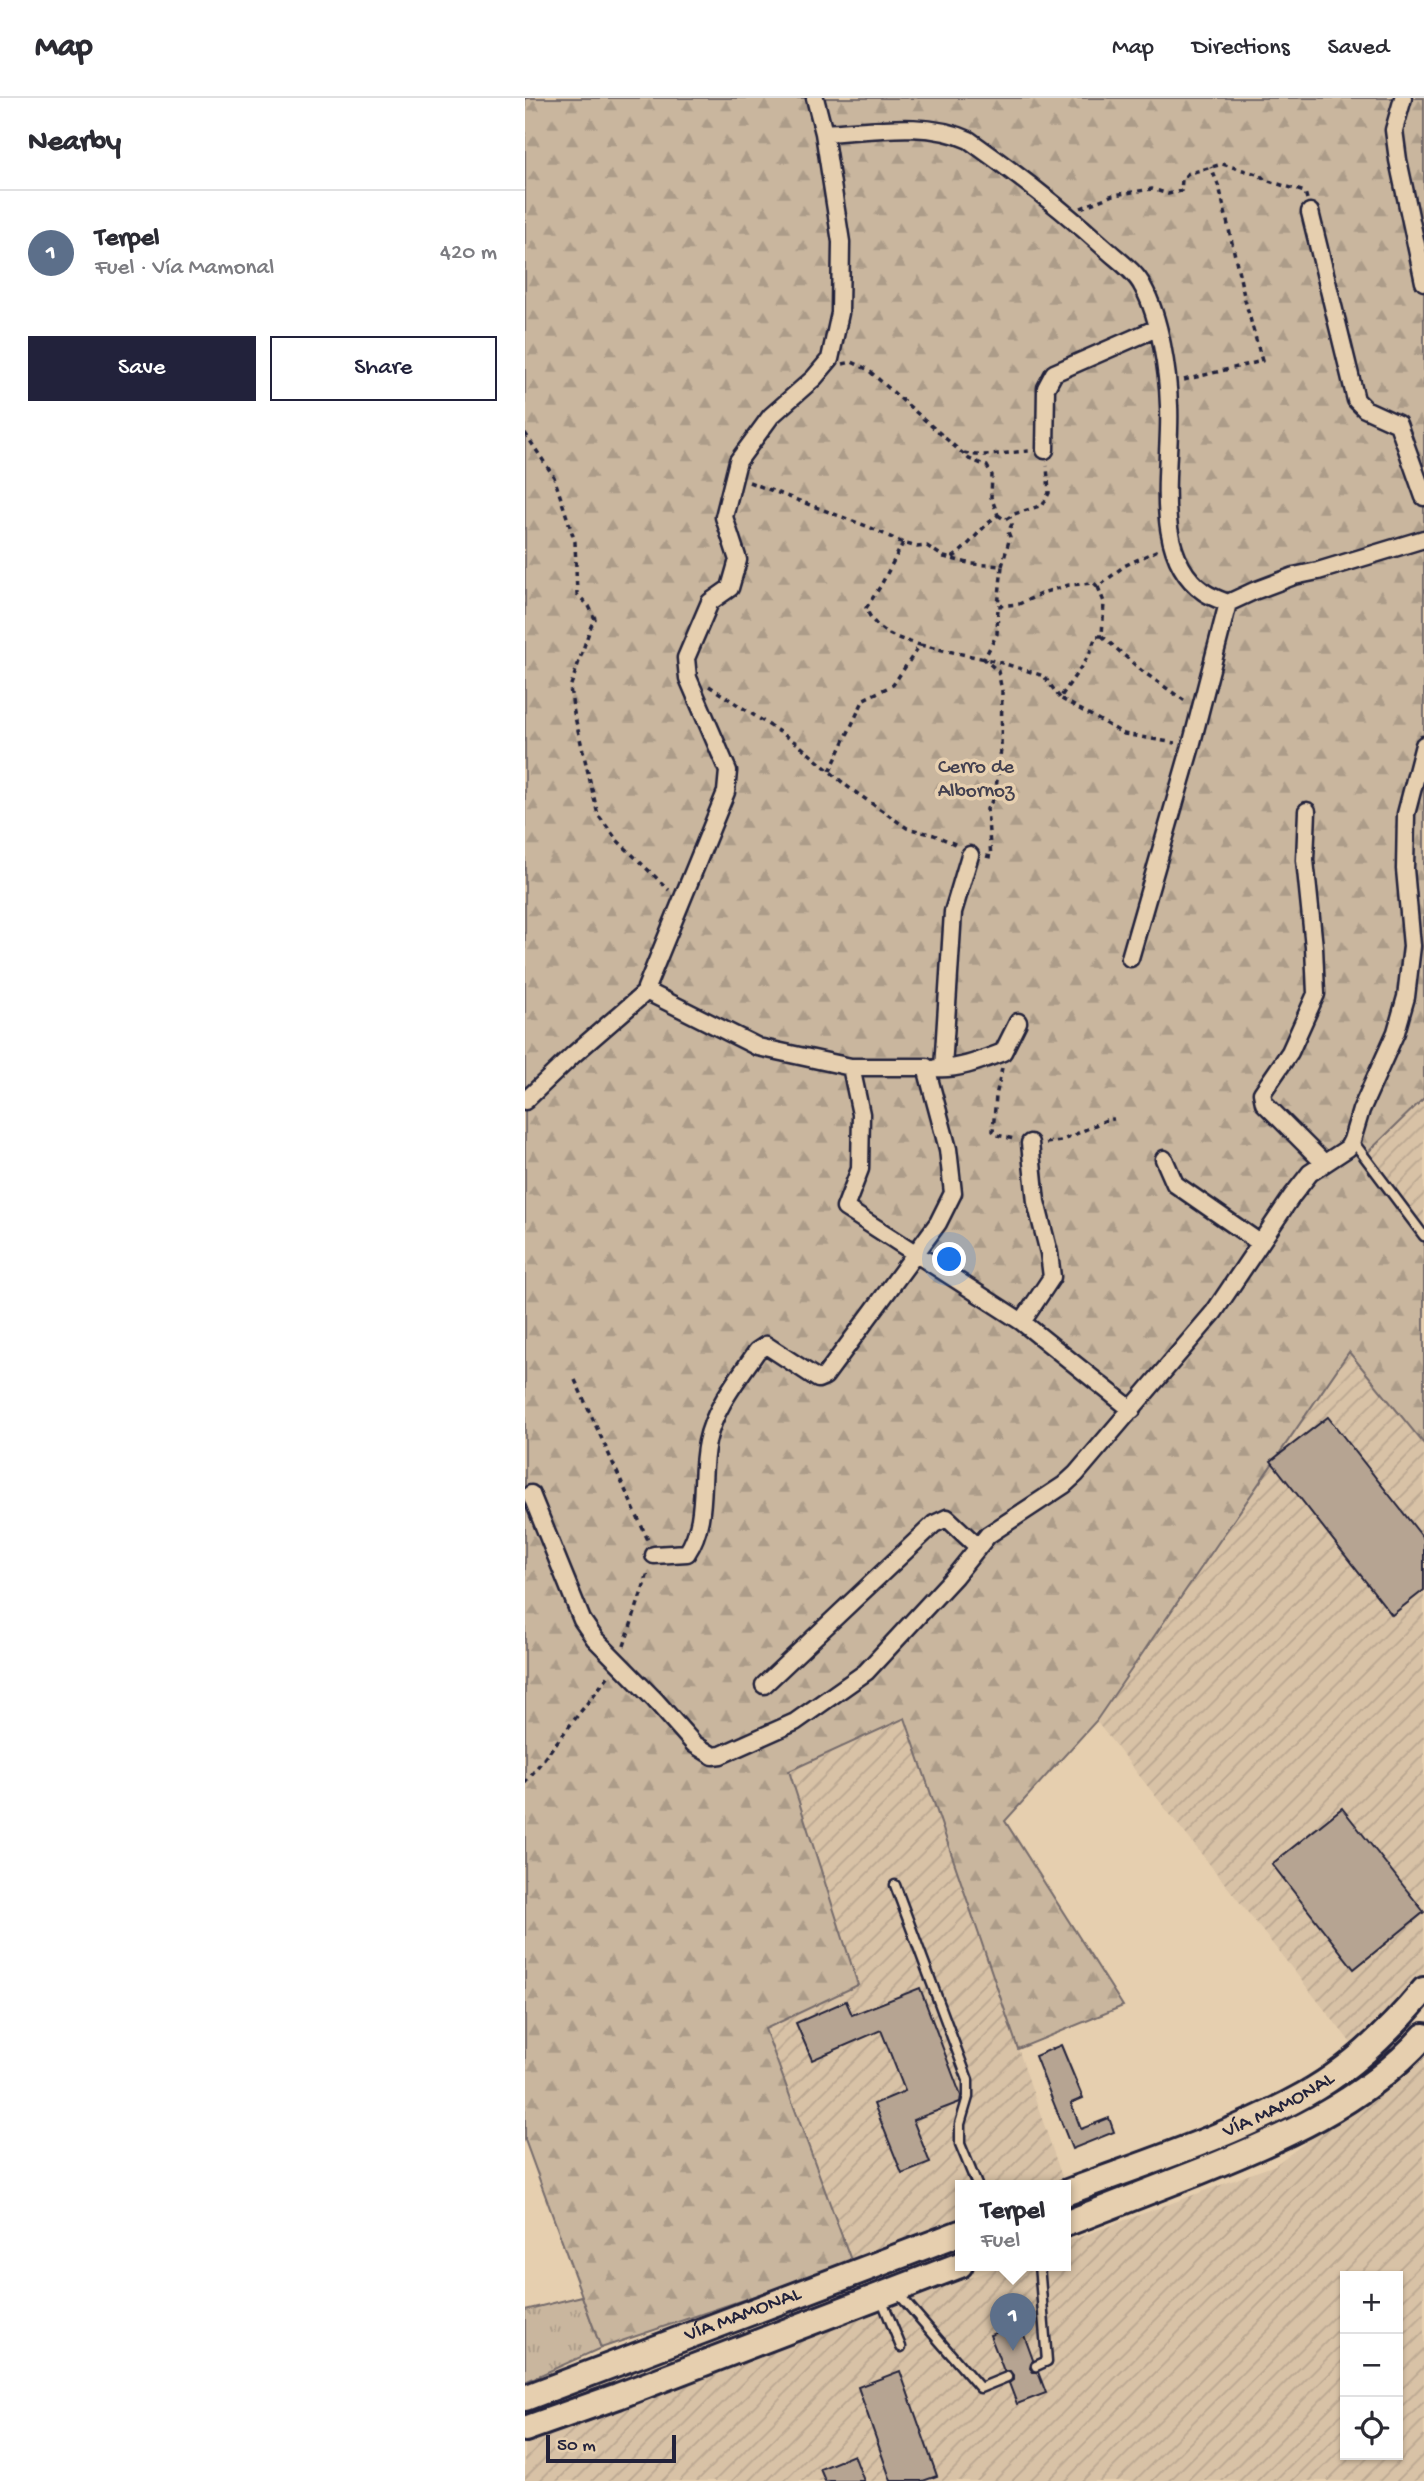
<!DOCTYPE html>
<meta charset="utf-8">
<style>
:root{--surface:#fff;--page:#f2f2f3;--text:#2b2b33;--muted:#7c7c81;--line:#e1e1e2;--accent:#22223b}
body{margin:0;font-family:"Gochi Hand",sans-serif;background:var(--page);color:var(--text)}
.controls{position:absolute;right:21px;bottom:21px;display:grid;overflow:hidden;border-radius:0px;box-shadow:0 2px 5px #0004}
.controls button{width:63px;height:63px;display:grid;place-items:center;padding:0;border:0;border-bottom:2px solid var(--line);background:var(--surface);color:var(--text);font:35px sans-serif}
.scale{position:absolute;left:21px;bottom:18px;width:130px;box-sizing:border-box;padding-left:7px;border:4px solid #22223b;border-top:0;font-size:19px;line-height:24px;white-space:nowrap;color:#22223b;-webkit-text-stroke:5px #e6cfaf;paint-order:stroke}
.you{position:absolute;left:425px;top:1162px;width:24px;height:24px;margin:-18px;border:5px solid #fff;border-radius:50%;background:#1a73e8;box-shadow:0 0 0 10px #1a73e833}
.badge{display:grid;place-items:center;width:46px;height:46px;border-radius:50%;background:var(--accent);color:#fff;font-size:23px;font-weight:700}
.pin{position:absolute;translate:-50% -58px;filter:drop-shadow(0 2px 4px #0008)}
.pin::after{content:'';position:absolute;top:37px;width:24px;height:21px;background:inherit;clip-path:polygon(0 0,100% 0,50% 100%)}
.popup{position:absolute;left:430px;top:2082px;width:116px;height:91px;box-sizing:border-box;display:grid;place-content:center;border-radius:0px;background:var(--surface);filter:drop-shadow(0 2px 5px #0005);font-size:23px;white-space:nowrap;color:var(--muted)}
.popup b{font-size:26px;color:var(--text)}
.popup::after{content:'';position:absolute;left:50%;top:100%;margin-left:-14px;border:14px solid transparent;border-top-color:var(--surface)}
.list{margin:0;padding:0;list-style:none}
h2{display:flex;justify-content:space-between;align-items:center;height:91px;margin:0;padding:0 28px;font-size:30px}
h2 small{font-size:23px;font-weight:400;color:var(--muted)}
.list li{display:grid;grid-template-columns:46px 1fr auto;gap:21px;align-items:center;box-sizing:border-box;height:126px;padding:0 28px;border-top:2px solid var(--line)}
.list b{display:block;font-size:26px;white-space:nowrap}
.list p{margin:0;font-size:23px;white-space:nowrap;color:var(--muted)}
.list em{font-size:23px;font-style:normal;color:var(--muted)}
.actions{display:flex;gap:14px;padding:21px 28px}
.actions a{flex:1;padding:16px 0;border:2px solid var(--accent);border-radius:0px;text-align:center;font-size:24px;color:var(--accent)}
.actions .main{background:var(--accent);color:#fff}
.icon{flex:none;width:38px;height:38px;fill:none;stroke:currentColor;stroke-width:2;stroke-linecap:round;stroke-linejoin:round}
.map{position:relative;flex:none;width:899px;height:2383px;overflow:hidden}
header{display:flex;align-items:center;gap:42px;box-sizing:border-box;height:98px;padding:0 35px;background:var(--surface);border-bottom:2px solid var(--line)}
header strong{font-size:33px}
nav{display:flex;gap:38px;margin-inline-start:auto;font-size:24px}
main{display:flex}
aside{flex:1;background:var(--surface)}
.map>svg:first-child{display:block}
.industrial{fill:url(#industrial-furrows);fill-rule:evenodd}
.grass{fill:url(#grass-tufts);stroke:#766c6c;stroke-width:2}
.forest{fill:url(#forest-firs);stroke:#766c6c;stroke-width:2}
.building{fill:#b6a492;stroke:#22223b;stroke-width:2}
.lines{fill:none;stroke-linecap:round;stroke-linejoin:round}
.service-casing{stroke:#22223b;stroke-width:13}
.minor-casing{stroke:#22223b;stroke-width:21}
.primary-casing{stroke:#22223b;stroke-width:30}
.path{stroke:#22223b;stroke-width:3.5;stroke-dasharray:5 5;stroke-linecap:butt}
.service{stroke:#e6cfaf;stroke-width:8}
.minor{stroke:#e6cfaf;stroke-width:16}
.primary{stroke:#e6cfaf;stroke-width:24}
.labels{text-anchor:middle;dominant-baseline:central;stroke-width:7;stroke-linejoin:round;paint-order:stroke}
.park-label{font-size:21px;fill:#43404f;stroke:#e6cfaf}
.street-label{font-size:21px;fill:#22223b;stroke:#e6cfaf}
</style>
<header>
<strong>Map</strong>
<nav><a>Map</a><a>Directions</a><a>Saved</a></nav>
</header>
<main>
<aside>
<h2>Nearby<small></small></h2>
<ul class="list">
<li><span class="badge" style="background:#5c6f8a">1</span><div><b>Terpel</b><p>Fuel · Vía Mamonal</p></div><em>420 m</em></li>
</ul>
<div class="actions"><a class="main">Save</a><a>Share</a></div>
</aside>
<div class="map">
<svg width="899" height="2383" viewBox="0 0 899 2383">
<defs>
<pattern id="industrial-furrows" width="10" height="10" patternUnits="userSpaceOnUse" patternTransform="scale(1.75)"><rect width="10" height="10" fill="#d8c2a6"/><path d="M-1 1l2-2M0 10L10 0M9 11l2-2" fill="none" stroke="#b9a690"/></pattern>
<pattern id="grass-tufts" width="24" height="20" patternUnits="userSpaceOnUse" patternTransform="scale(1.75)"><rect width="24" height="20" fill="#c9b69e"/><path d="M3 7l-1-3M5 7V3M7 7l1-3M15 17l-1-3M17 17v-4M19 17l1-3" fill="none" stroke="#ac9c89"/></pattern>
<pattern id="forest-firs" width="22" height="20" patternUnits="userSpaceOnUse" patternTransform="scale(1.75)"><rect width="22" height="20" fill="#c9b69e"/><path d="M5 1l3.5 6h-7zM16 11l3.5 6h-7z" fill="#ac9c89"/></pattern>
</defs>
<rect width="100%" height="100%" fill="#e6cfaf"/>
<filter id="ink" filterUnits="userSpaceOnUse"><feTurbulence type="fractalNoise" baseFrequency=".0143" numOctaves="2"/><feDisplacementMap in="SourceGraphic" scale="14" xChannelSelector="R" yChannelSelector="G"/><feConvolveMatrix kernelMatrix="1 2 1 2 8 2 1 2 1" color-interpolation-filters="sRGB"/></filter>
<g filter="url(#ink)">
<!-- industrial -->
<path class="industrial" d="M899 1000V1130L835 1062Z
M824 1254 899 1346V1874L882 1900 826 1945 571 1623Z
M380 1620 537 2079 518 2087H435V2121L327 2165 240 1931 333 1887 264 1673Z
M899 1957V2383H0V2344L479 2167H540L541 2144 750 2067ZM820 2178H873V2357H820Z"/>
<!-- grass -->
<path class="grass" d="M57 2198 76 2250 0 2284V2212Z"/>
<!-- forest -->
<path class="forest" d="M0 0H899V1000L835 1062 899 1130V1346L824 1254 571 1623 480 1723 598 1908 493 1951 380 1620 264 1673 333 1887 240 1931 327 2165 76 2250 0 2042Z"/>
<!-- building -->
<path class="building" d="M803 1319 899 1441V1492L867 1517 746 1363Z
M817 1710 899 1814 829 1871 747 1766Z
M395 1890 436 1998 435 2004 388 2022 405 2065 377 2076 349 2006 380 1993 356 1932 287 1962 271 1925 321 1903 327 1917Z
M536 1947 558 2000 546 2005 556 2031 584 2020 589 2034 547 2051 510 1958Z
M495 2226 508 2262 505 2270 508 2274H513L521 2295 492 2306 484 2285 488 2282V2277L485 2273H479L465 2237Z
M375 2273 412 2378 398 2383H366L333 2289Z
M329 2357 339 2383H300L295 2371Z"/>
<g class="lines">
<!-- service casing -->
<g class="service-casing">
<path id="service" d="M827 1042 899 1138
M370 1787 443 1982V1999L435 2026V2046L452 2087
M372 2194 455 2290 482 2279
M356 2200 376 2249
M511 2268 522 2263 514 2167"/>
</g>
<!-- minor casing -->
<g class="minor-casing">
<path id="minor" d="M878 0 869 32 873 62 899 184
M299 35C346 33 400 22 444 42 492 76 537 111 581 151 593 162 611 174 618 189 635 220 643 273 644 308 647 364 624 456 679 494 686 499 695 502 703 505L729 493 769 478 793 473 899 441
M785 114 831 302 840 311 873 326 899 399
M520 352 521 290 529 275 632 230
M782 713 780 762 789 849 791 896 765 954 737 995 739 1005 799 1065
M605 860 666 648 703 505
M326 969 336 1016 335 1071 320 1110 497 1224 607 1312
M411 970C433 972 457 962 478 954L493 924
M418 970 428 814 445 757
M0 1003 48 957 122 893
M639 1061 650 1086 735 1145
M497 1224 527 1179 524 1155 511 1104 505 1045
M6 1396 57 1522 70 1541 130 1602 169 1646 188 1658 196 1657 270 1624 341 1574 430 1478 463 1437 539 1387 551 1376 689 1214 767 1098 785 1075 823 1050 827 1042 836 1012 871 934 881 899 887 848 880 771 881 716 899 647
M129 1457 162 1455C184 1422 174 1381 182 1344 189 1310 213 1281 232 1253L241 1247 293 1281 300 1278 413 1125 428 1095 423 1051 401 969H326L233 949 125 895 121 890 201 694 203 673 163 580 161 560 185 504 205 490 213 462 199 419 213 363 246 318 289 280 305 261 315 215 316 144 299 35 290 0
M239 1587 409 1426 422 1420 453 1449"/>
</g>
<!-- primary casing -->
<g class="primary-casing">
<g id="primary">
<path id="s1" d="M540 2095C617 2066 708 2037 779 1997 826 1971 865 1933 899 1892"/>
<path d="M540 2126C584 2109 627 2092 671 2075 754 2042 838 2006 899 1938"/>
<path id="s2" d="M0 2300 435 2135"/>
<path d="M0 2331 93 2298 435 2167"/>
</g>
</g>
<!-- path -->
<path class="path" d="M556 110 588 97 627 91 643 96 656 93 657 82 662 76 697 66 735 77 740 82 780 94 782 101
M318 266 327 264 342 271 444 361 462 368 467 377 466 399 473 417C455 430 444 449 427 460
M659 282 737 263 720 202 695 92 686 69
M0 335 29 379 50 444 52 496 64 508 70 521 66 528 45 590 49 615 73 717 92 742 144 792
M439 355C456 360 485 354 504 353
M224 384 344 429 378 445 392 449 402 448 419 459 447 466 477 468 473 508 494 506 520 494 544 487 569 485 573 489 599 468 633 452
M473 417 480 422 489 416 518 407 524 395 522 368
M378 445 355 489 341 510C351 535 371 540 395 547
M477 468 485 439 483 434 487 426 485 419
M573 489 579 504 577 538 617 573 660 603
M577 538H571L564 557 535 600 599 636 650 645
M184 588 273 646 323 689 382 730 409 737 432 747
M305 673 339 601 368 587 395 547 474 564 519 578 535 600
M461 758 466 759 462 711 470 698 476 651 477 593 473 573 459 561 472 536 473 508
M477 970 471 998 468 1033 472 1037 489 1041
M521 1045 536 1043 581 1022 589 1021
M50 1282 123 1442
M99 1548 124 1472
M0 1685 85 1576"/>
<!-- service -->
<use href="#service" class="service"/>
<!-- minor -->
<use href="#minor" class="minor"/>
<!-- primary -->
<use href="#primary" class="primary"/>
</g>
</g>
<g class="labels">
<!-- park labels -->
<g class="park-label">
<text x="451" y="670">Cerro de<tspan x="451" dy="24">Albornoz</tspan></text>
</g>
<!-- street labels -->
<g class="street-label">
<text stroke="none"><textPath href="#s1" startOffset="231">VÍA MAMONAL</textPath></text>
<text stroke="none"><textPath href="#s2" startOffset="233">VÍA MAMONAL</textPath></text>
</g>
</g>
</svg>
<div class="controls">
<button>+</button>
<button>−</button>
<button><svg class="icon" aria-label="locate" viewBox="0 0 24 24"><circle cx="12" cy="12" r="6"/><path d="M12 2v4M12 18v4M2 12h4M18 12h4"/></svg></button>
</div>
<div class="scale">50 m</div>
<div class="you"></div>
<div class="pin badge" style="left:488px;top:2253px;background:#5c6f8a">1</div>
<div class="popup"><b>Terpel</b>Fuel</div>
</div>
</main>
